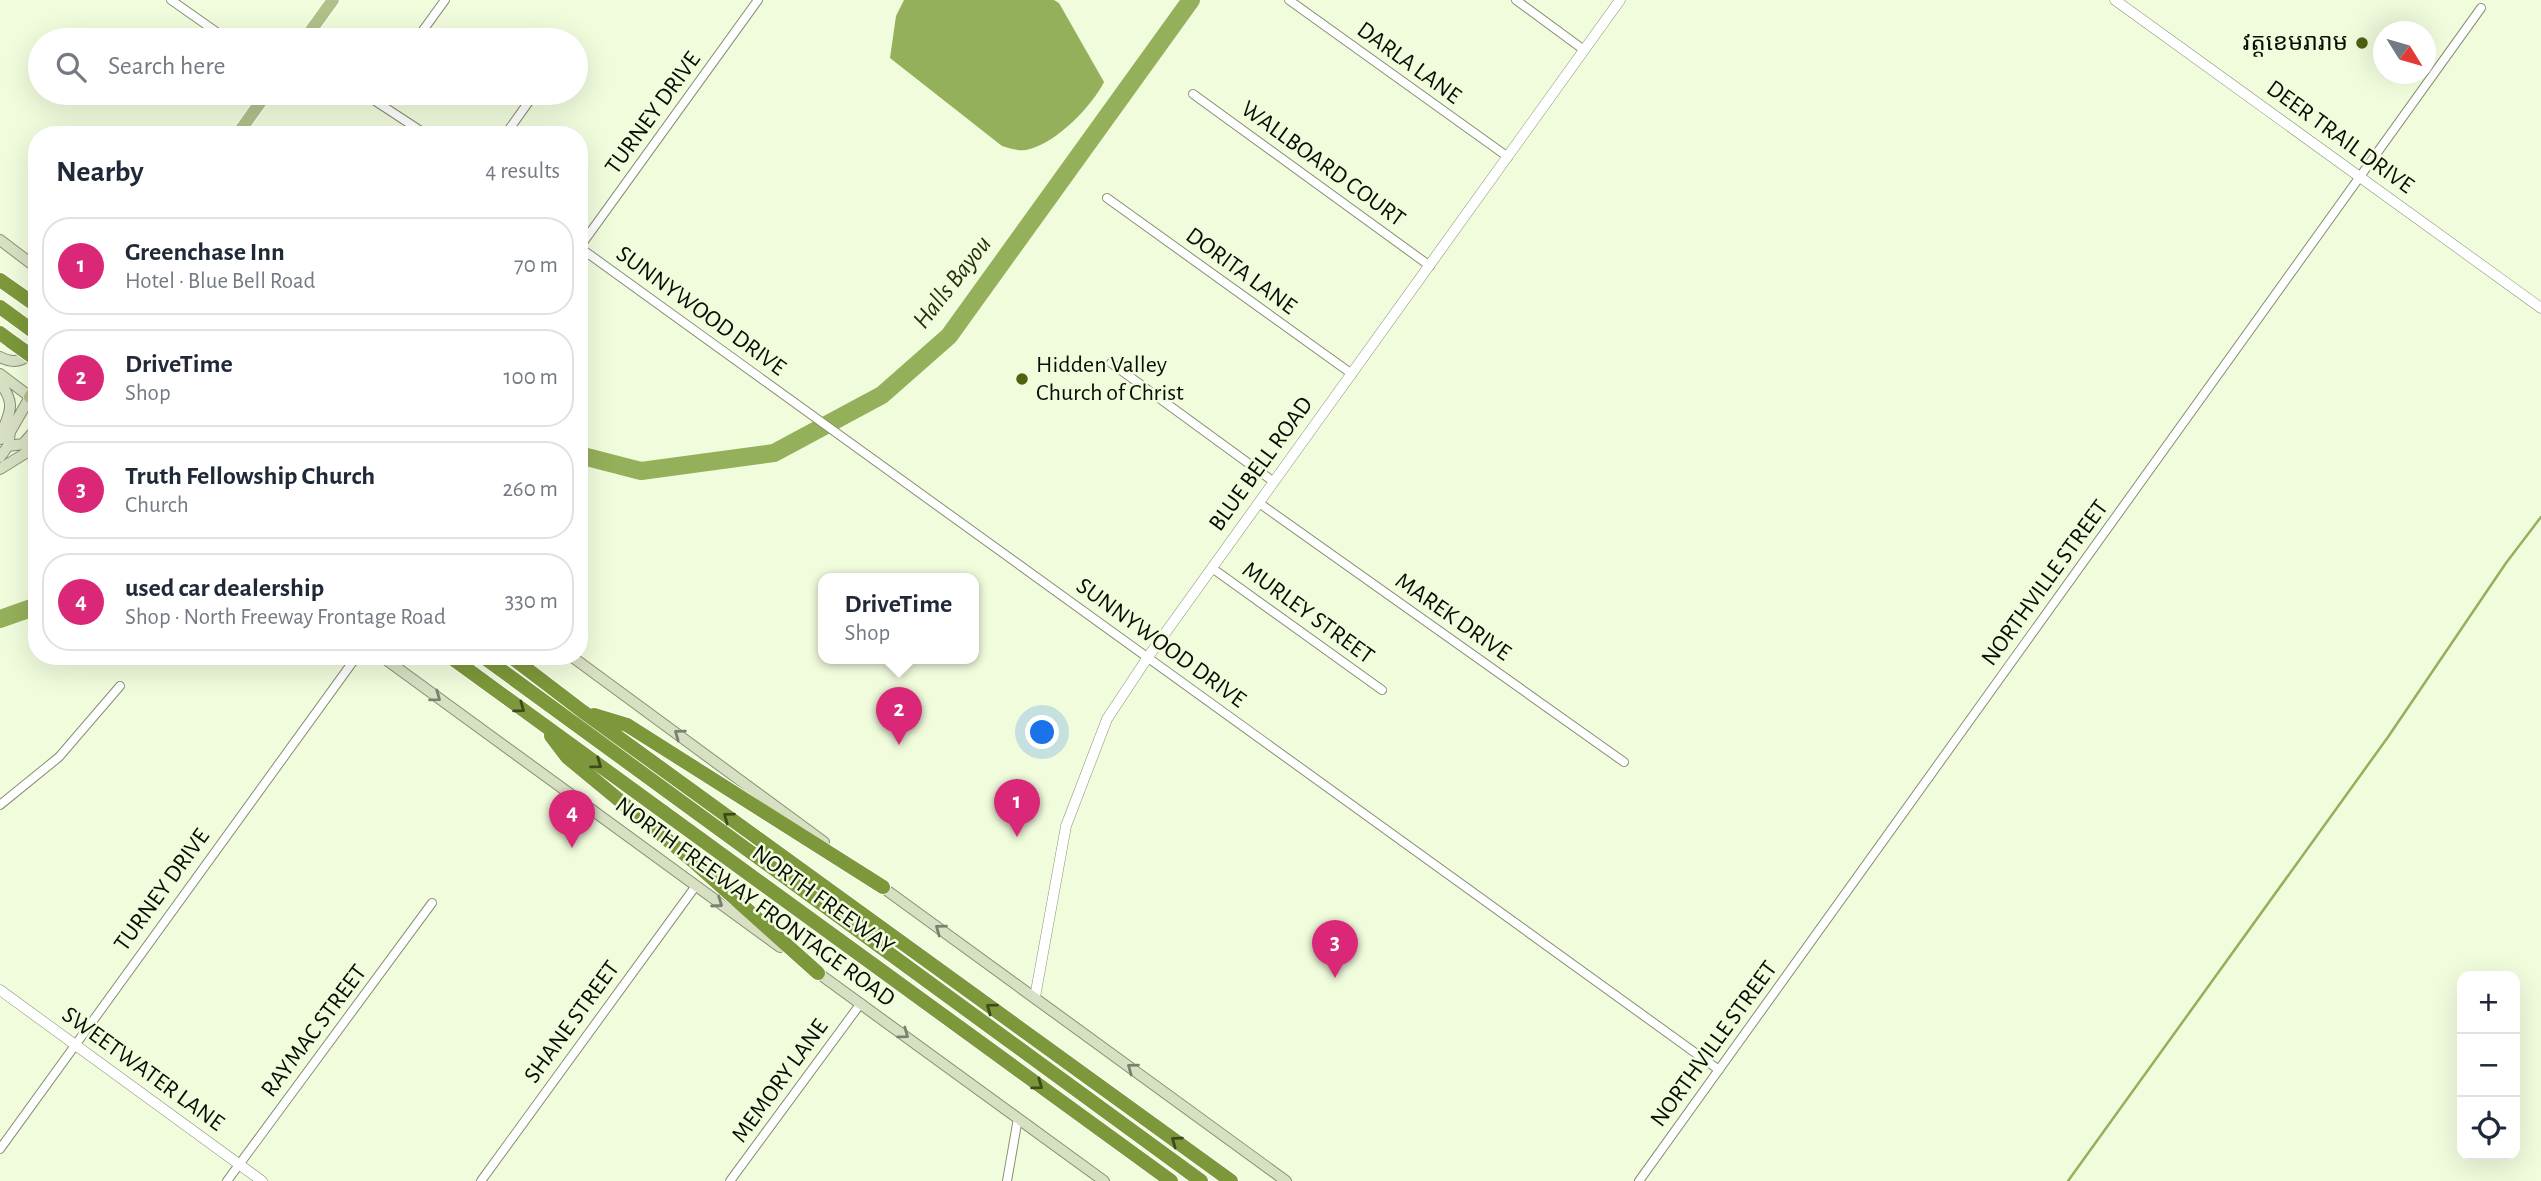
<!DOCTYPE html>
<meta charset="utf-8">
<style>
:root{--surface:#fff;--page:#f2f2f3;--text:#1f2937;--muted:#747a83;--line:#e0e1e3;--accent:#db2777}
body{margin:0;font-family:"Alegreya Sans","Noto Sans Khmer",sans-serif;background:var(--page);color:var(--text)}
.controls{position:absolute;right:21px;bottom:21px;display:grid;overflow:hidden;border-radius:14px;box-shadow:0 7px 28px #0002}
.controls button{width:63px;height:63px;display:grid;place-items:center;padding:0;border:0;border-bottom:2px solid var(--line);background:var(--surface);color:var(--text);font:35px sans-serif}
.compass{position:absolute;left:2373px;top:21px;width:63px;height:63px;border-radius:50%;background:var(--surface);box-shadow:0 7px 28px #0002;rotate:127deg}
.you{position:absolute;left:1043px;top:733px;width:24px;height:24px;margin:-18px;border:5px solid #fff;border-radius:50%;background:#1a73e8;box-shadow:0 0 0 10px #1a73e833}
.badge{display:grid;place-items:center;width:46px;height:46px;border-radius:50%;background:var(--accent);color:#fff;font-size:23px;font-weight:700}
.pin{position:absolute;translate:-50% -58px;filter:drop-shadow(0 2px 4px #0008)}
.pin::after{content:'';position:absolute;top:37px;width:24px;height:21px;background:inherit;clip-path:polygon(0 0,100% 0,50% 100%)}
.popup{position:absolute;left:818px;top:573px;width:161px;height:91px;box-sizing:border-box;display:grid;place-content:center;border-radius:14px;background:var(--surface);filter:drop-shadow(0 2px 5px #0005);font-size:23px;white-space:nowrap;color:var(--muted)}
.popup b{font-size:26px;color:var(--text)}
.popup::after{content:'';position:absolute;left:50%;top:100%;margin-left:-14px;border:14px solid transparent;border-top-color:var(--surface)}
.list{margin:0;padding:0;list-style:none}
h2{display:flex;justify-content:space-between;align-items:center;height:91px;margin:0;padding:0 28px;font-size:30px}
h2 small{font-size:23px;font-weight:400;color:var(--muted)}
.list li{display:grid;grid-template-columns:46px 1fr auto;gap:21px;align-items:center;box-sizing:border-box;height:98px;margin:0 14px 14px;padding:0 14px;border:2px solid var(--line);border-radius:28px}
.list b{display:block;font-size:26px;white-space:nowrap}
.list p{margin:0;font-size:23px;white-space:nowrap;color:var(--muted)}
.list em{font-size:23px;font-style:normal;color:var(--muted)}
.icon{flex:none;width:38px;height:38px;fill:none;stroke:currentColor;stroke-width:2;stroke-linecap:round;stroke-linejoin:round}
.map{position:relative;flex:none;width:2541px;height:1181px;overflow:hidden}
.search{position:absolute;background:var(--surface);box-shadow:0 7px 28px #0002;left:28px;top:28px;width:560px;height:77px;display:flex;align-items:center;gap:18px;box-sizing:border-box;padding:0 24px;border-radius:38px;color:var(--muted);font-size:26px}
.panel{position:absolute;background:var(--surface);box-shadow:0 7px 28px #0002;left:28px;top:126px;width:560px;height:539px;border-radius:28px}
.map>svg:first-child{display:block}
.water{fill:#95b05a}
.lines{fill:none;stroke-linecap:round;stroke-linejoin:round}
.stream{stroke:#95b05a;stroke-width:2.5}
.river{stroke:#95b05a;stroke-width:18}
.minor-casing{stroke:#869074;stroke-width:10}
.tertiary-casing{stroke:#869074;stroke-width:11}
.secondary-casing{stroke:#869074;stroke-width:12}
.primary-casing{stroke:#fff;stroke-width:14}
.motorway-casing{stroke:#fff;stroke-width:16}
.minor{stroke:#fff;stroke-width:8}
.tertiary{stroke:#fff;stroke-width:10}
.secondary{stroke:#d8e0c4;stroke-width:10}
.primary{stroke:#b1c189;stroke-width:12}
.motorway{stroke:#7d983a;stroke-width:14}
.motorway-bridge-casing{stroke:#fff;stroke-width:16;stroke-linecap:butt}
.motorway-bridge{stroke:#7d983a;stroke-width:14}
.oneway{stroke:#7b816e}
.oneway2{stroke:#3e4c1c}
.poi-dot{fill:#4e630f;stroke:#f1fcdd;stroke-width:2.5}
.labels{text-anchor:middle;dominant-baseline:central;stroke-width:5;stroke-linejoin:round;paint-order:stroke}
.poi-label{font-size:24px;fill:#0a0d04;stroke:#f1fcdd;text-anchor:end}
.street-label{font-size:24px;fill:#0a0d04;stroke:#f1fcdd}
.water-label{font-size:26px;font-style:italic;fill:#26310c;stroke:#f1fcdd}
</style>
<div class="map">
<svg width="2541" height="1181" viewBox="0 0 2541 1181">
<rect width="100%" height="100%" fill="#f1fcdd"/>
<!-- water -->
<path class="water" d="M904 0H1054L1059 3 1104 82C1092 106 1057 142 1030 149 1021 152 1012 149 1002 146L890 58 896 16Z"/>
<g class="lines">
<!-- stream -->
<path class="stream" d="M2068 1181 2388 737 2506 563 2541 517"/>
<!-- river -->
<path class="river" d="M579 455 641 471 774 453 882 395 949 336 1191 0
M0 619 37 606"/>
<!-- minor casing -->
<g class="minor-casing">
<path id="minor" d="M171 0 218 33 238 40
M1289 0 1508 157
M1516 0 1584 50
M416 40 445 0
M363 93 427 135
M1193 94 1430 266
M505 135 535 93
M1107 198 1352 374
M579 247 1719 1070
M579 248 758 0
M1111 363 1274 482
M1259 503 1624 762
M1212 568 1382 690
M0 805 59 757 120 686
M0 1149 357 656
M227 1181 432 903
M481 1181 695 887
M730 1181 861 1003
M1007 1181 1018 1118
M1639 1181 2481 8"/>
</g>
<!-- tertiary casing -->
<g class="tertiary-casing">
<path id="tertiary" d="M2115 0 2541 308
M0 990 262 1181
M1035 997 1066 826 1107 719 1148 657 1620 0"/>
</g>
<!-- secondary casing -->
<g class="secondary-casing">
<path id="secondary" d="M0 240 37 268
M0 357C17 366 27 359 37 345
M0 374 37 402
M0 382C18 408 8 412 0 439
M8 446 23 444 37 428
M0 457 8 446 10 432 30 397
M0 469 37 446
M381 656 780 947
M571 656 824 842
M878 884 1286 1181
M814 970 1104 1181"/>
</g>
<!-- primary casing -->
<g class="primary-casing">
<path id="primary" d="M304 40 333 0
M237 135 267 93
M30 397 37 388"/>
</g>
<!-- motorway casing -->
<g class="motorway-casing">
<path id="motorway" d="M0 280 37 306
M0 307 37 334
M0 333 12 342
M449 656 1171 1181
M482 656 1201 1181
M510 656 582 711 1231 1181
M594 715 627 725 883 887
M551 736 567 757 693 861 818 973"/>
</g>
<!-- minor -->
<use href="#minor" class="minor"/>
<!-- tertiary -->
<use href="#tertiary" class="tertiary"/>
<!-- secondary -->
<use href="#secondary" class="secondary"/>
<!-- primary -->
<use href="#primary" class="primary"/>
<!-- motorway -->
<use href="#motorway" class="motorway"/>
<!-- motorway-bridge casing -->
<g class="motorway-bridge-casing">
<path id="motorway-bridge" d="M12 342 37 360"/>
</g>
<!-- motorway-bridge -->
<use href="#motorway-bridge" class="motorway-bridge"/>
</g>
<!-- one-way arrows -->
<defs><path id="oneway-chevron" d="M-2-3.5L2.5 0L-2 3.5" fill="none" stroke-width="1.6" stroke-linecap="round" stroke-linejoin="round" transform="scale(1.75)"/></defs>
<g class="oneway">
<use href="#oneway-chevron" transform="translate(436 697) rotate(36)"/>
<use href="#oneway-chevron" transform="translate(679 734) rotate(-144)"/>
<use href="#oneway-chevron" transform="translate(718 903) rotate(35)"/>
<use href="#oneway-chevron" transform="translate(940 929) rotate(-144)"/>
<use href="#oneway-chevron" transform="translate(904 1034) rotate(36)"/>
<use href="#oneway-chevron" transform="translate(1132 1068) rotate(-144)"/>
</g>
<g class="oneway2">
<use href="#oneway-chevron" transform="translate(520 708) rotate(36)"/>
<use href="#oneway-chevron" transform="translate(597 764) rotate(36)"/>
<use href="#oneway-chevron" transform="translate(728 817) rotate(-144)"/>
<use href="#oneway-chevron" transform="translate(991 1008) rotate(-144)"/>
<use href="#oneway-chevron" transform="translate(1038 1085) rotate(36)"/>
<use href="#oneway-chevron" transform="translate(1176 1141) rotate(-144)"/>
</g>
<!-- markers -->
<g class="poi-dot">
<circle cx="2362" cy="43" r="7"/>
<circle cx="1022" cy="379" r="7"/>
</g>
<g class="labels">
<!-- poi labels -->
<g class="poi-label">
<text x="2348" y="43">វត្តខេមរារាម</text>
<text x="1036" y="365" text-anchor="start">Hidden Valley<tspan x="1036" dy="28">Church of Christ</tspan></text>
</g>
<!-- street labels -->
<g class="street-label">
<text transform="translate(1409 63) rotate(36)">DARLA LANE</text>
<text transform="translate(653 113) rotate(-54)">TURNEY DRIVE</text>
<text transform="translate(2340 137) rotate(36)">DEER TRAIL DRIVE</text>
<text transform="translate(1323 164) rotate(36)">WALLBOARD COURT</text>
<text transform="translate(1241 271) rotate(36)">DORITA LANE</text>
<text transform="translate(701 311) rotate(36)">SUNNYWOOD DRIVE</text>
<text transform="translate(1261 464) rotate(-54)">BLUE BELL ROAD</text>
<text transform="translate(2045 583) rotate(-54)">NORTHVILLE STREET</text>
<text transform="translate(1308 613) rotate(36)">MURLEY STREET</text>
<text transform="translate(1453 617) rotate(35)">MAREK DRIVE</text>
<text transform="translate(1161 643) rotate(36)">SUNNYWOOD DRIVE</text>
<text transform="translate(162 890) rotate(-54)">TURNEY DRIVE</text>
<text transform="translate(823 900) rotate(36)">NORTH FREEWAY</text>
<text transform="translate(755 902) rotate(36)">NORTH FREEWAY FRONTAGE ROAD</text>
<text transform="translate(572 1022) rotate(-54)">SHANE STREET</text>
<text transform="translate(314 1031) rotate(-53)">RAYMAC STREET</text>
<text transform="translate(1714 1044) rotate(-54)">NORTHVILLE STREET</text>
<text transform="translate(143 1069) rotate(36)">SWEETWATER LANE</text>
<text transform="translate(780 1081) rotate(-54)">MEMORY LANE</text>
</g>
<!-- water labels -->
<g class="water-label">
<text transform="translate(952 282) rotate(-52)">Halls Bayou</text>
</g>
</g>
</svg>
<div class="controls">
<button>+</button>
<button>−</button>
<button><svg class="icon" aria-label="locate" viewBox="0 0 24 24"><circle cx="12" cy="12" r="6"/><path d="M12 2v4M12 18v4M2 12h4M18 12h4"/></svg></button>
</div>
<svg class="compass" viewBox="-18 -18 36 36"><path d="M0-13l5 13h-10z" fill="#e53935"/><path d="M0 13l5-13h-10z" fill="#747a83"/></svg>
<div class="you"></div>
<div class="pin badge" style="left:1017px;top:837px">1</div>
<div class="pin badge" style="left:899px;top:745px">2</div>
<div class="popup"><b>DriveTime</b>Shop</div>
<div class="pin badge" style="left:1335px;top:978px">3</div>
<div class="pin badge" style="left:572px;top:848px">4</div>
<div class="search"><svg class="icon" aria-label="search" viewBox="0 0 24 24"><circle cx="10" cy="10" r="6"/><path d="M15 15l6 6"/></svg>Search here</div>
<section class="panel">
<h2>Nearby<small>4 results</small></h2>
<ul class="list">
<li><span class="badge">1</span><div><b>Greenchase Inn</b><p>Hotel · Blue Bell Road</p></div><em>70 m</em></li>
<li><span class="badge">2</span><div><b>DriveTime</b><p>Shop</p></div><em>100 m</em></li>
<li><span class="badge">3</span><div><b>Truth Fellowship Church</b><p>Church</p></div><em>260 m</em></li>
<li><span class="badge">4</span><div><b>used car dealership</b><p>Shop · North Freeway Frontage Road</p></div><em>330 m</em></li>
</ul>
</section>
</div>
